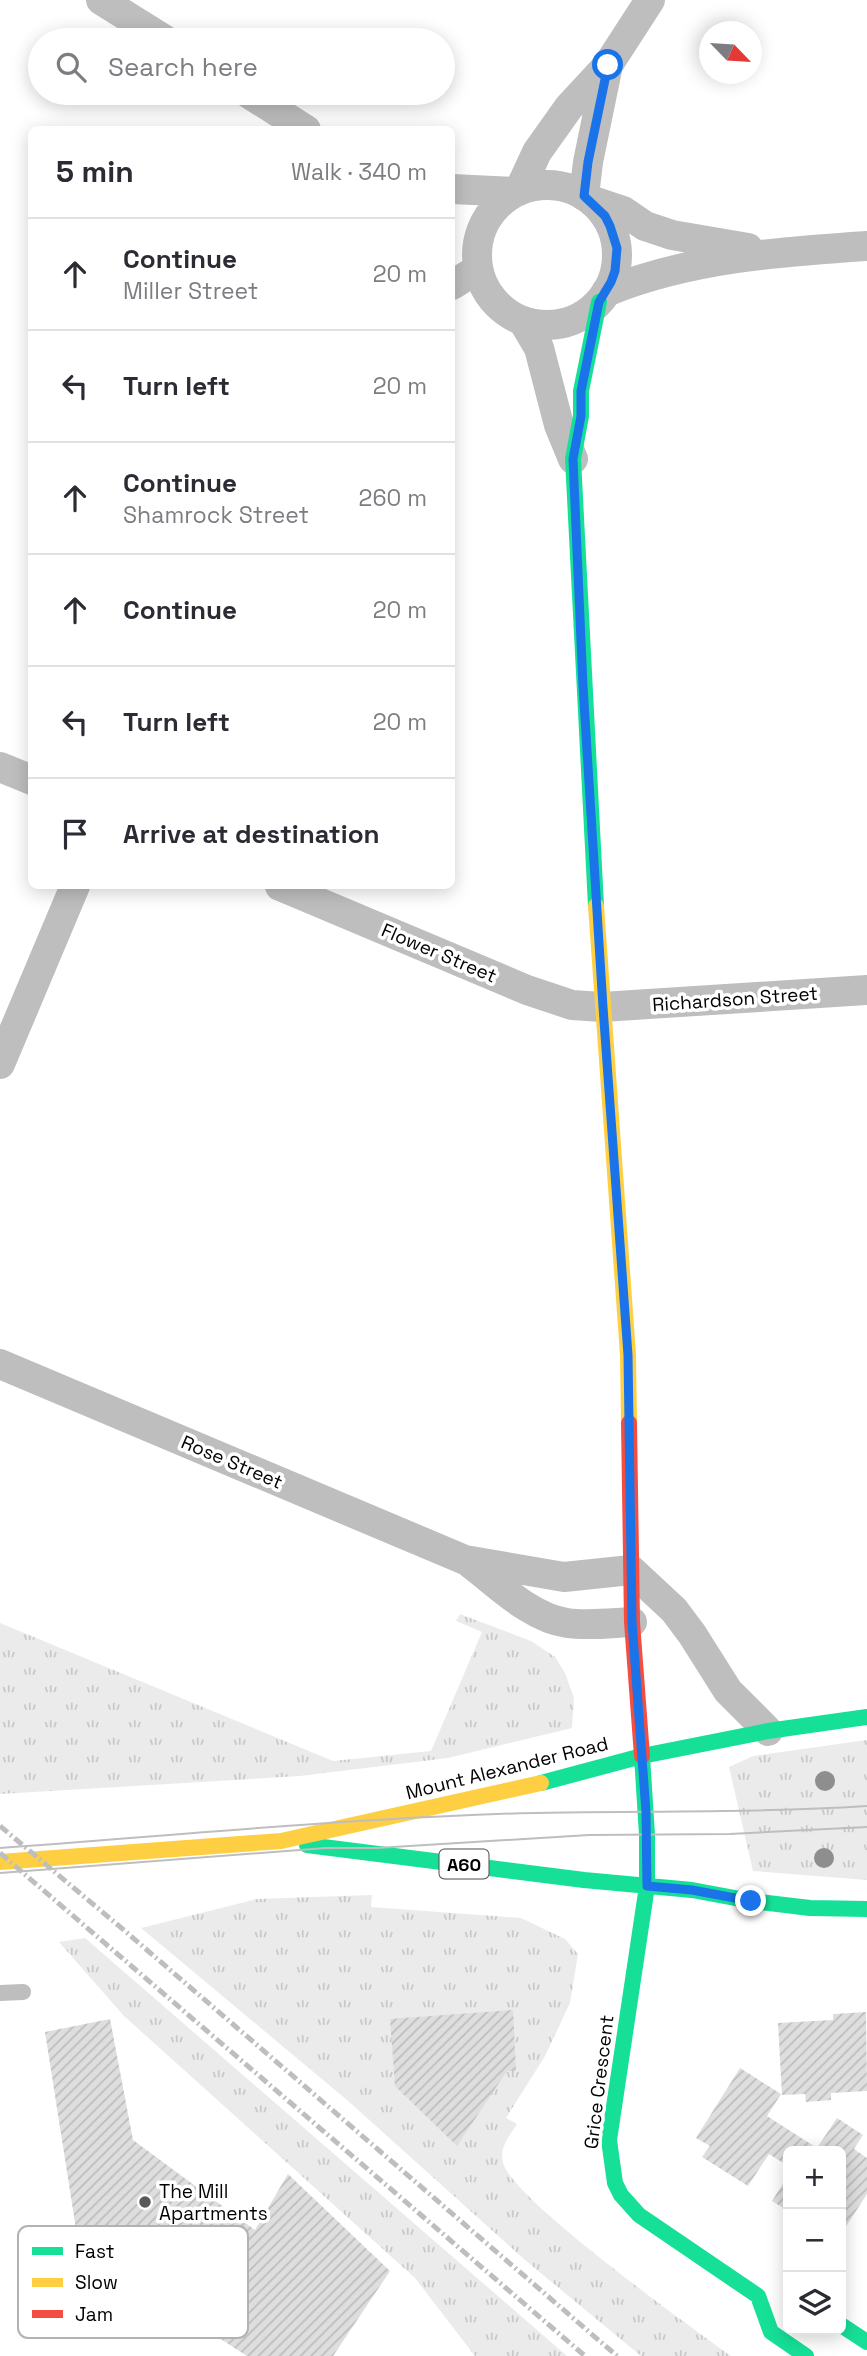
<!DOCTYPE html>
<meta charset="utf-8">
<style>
:root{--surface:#fff;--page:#f2f2f3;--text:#2b2b33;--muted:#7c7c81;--line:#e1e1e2}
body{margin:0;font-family:"Space Grotesk",sans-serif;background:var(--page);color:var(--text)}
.controls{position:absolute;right:21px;bottom:21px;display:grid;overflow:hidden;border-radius:10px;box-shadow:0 4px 18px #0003}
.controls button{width:63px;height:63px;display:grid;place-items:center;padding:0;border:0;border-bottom:2px solid var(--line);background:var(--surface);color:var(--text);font:35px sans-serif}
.compass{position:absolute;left:699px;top:21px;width:63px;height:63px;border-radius:50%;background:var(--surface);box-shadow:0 4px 18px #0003;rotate:115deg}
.stop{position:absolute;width:21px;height:21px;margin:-16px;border:5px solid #1a73e8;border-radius:50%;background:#fff}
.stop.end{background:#1a73e8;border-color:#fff;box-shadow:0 2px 7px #0008}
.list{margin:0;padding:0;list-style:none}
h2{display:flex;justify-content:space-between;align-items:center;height:91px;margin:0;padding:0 28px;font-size:30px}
h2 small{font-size:23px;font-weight:400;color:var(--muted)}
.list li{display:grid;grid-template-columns:46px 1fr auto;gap:21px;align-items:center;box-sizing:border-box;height:112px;padding:0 28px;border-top:2px solid var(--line)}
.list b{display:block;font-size:26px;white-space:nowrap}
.list p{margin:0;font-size:23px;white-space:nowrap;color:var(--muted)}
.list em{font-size:23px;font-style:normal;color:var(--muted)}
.icon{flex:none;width:38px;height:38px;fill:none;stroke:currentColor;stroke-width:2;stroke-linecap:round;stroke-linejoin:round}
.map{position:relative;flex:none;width:867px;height:2356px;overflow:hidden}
.search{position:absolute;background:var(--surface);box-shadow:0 4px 18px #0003;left:28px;top:28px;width:427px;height:77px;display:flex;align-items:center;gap:18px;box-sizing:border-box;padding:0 24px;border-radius:38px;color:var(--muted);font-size:26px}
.panel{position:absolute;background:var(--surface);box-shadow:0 4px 18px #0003;left:28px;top:126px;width:427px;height:763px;border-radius:10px}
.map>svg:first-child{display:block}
.grass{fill:url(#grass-tufts)}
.building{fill:url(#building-hatch)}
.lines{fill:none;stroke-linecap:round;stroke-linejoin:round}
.lane{stroke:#bebebe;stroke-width:16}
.street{stroke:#bebebe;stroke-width:30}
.fast{stroke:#16e098;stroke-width:16}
.slow{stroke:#ffcf43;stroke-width:16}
.jam{stroke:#f24e42;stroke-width:16}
.tram{stroke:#bebebe;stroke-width:2}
.rail{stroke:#bebebe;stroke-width:5;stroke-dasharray:10 3.5 2 3.5;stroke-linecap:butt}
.tree{fill:#8e8e8e}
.route{stroke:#1a73e8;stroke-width:9}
.poi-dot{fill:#595959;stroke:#fff;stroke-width:2.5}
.labels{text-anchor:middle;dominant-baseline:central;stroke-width:7;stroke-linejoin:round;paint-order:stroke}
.shield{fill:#fff;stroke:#4c4c4c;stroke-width:2}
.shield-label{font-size:18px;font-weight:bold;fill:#000}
.street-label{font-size:19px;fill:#000;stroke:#fff}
.poi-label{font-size:19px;fill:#000;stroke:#fff;text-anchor:start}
.key{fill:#fff;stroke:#b2b2b2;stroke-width:2}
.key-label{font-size:19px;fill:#000}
</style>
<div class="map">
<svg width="867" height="2356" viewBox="0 0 867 2356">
<defs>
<pattern id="grass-tufts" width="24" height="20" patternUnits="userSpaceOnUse" patternTransform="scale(1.75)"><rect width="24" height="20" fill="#ebebeb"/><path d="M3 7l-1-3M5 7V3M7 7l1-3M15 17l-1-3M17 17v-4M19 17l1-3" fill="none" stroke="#c8c8c8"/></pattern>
<pattern id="building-hatch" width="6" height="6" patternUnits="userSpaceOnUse" patternTransform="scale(1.75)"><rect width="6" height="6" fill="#dedede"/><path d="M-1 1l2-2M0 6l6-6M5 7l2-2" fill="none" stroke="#bdbdbd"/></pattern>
</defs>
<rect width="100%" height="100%" fill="#fff"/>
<!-- grass -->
<path class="grass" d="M460 1614 531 1641 555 1657 565 1673 574 1698 572 1728 448 1758 300 1776 0 1794V1623L333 1761 431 1751 482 1632 456 1621Z
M867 1740V1880L753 1871 729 1767 753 1756Z
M372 1895 371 1907 521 1918 565 1939 578 1954 570 2003 545 2056 506 2118 517 2124C509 2137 499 2147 503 2163 513 2200 691 2327 731 2356H641L525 2260 347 2100 141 1928 257 1899Z
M85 1938 567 2356H475L415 2278 124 2016 59 1942Z"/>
<!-- building -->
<path class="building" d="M513 2010 516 2071H507L457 2146 395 2086 390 2019Z
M866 2012 867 2091 831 2093V2100L806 2102 805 2094 782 2095 778 2023 833 2020V2014Z
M110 2019 133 2140 255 2230 288 2174 390 2271 333 2356H247L79 2248 45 2032Z
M740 2068 781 2094 767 2116 817 2148 837 2118 863 2135 854 2149 867 2158V2194L841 2234V2151H788V2166L769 2154 748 2186 702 2157 710 2146 696 2138Z
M788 2176V2211L772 2201Z"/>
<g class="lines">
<!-- lane -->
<path class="lane" d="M0 1993 23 1992"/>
<!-- street -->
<path class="street" d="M101 0 165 40
M248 93 306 130
M477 255a70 70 0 1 1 140 0a70 70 0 1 1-140 0Z
M452 189 516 192
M519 191 537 152 569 107 608 65 650 0
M584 196 588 162 608 65
M593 201 623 211 645 226 672 235 748 248
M452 285 478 269
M606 292C689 258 778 252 867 246
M523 321 539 348 559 425 573 459
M0 767 32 780
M280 886 527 990 572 1005 602 1007 867 990
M0 1064 75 886
M0 1364 465 1560 564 1577 631 1570 674 1610 692 1634 728 1691 768 1731
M471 1564C499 1585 531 1618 567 1623 588 1626 611 1623 632 1622"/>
<!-- fast -->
<path class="fast" d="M596 906 573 459 581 416V391L599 302
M642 1756 647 1835V1886
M541 1783 642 1756 768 1731 867 1717
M307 1845 584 1880 692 1890 751 1901 810 1908 867 1909
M647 1886 609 2140 615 2183 621 2195 639 2215 758 2296 771 2332 806 2356
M841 2325 867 2342"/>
<!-- slow -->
<path class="slow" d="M596 906 628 1355 629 1423
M0 1862 281 1841 541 1783"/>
<!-- jam -->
<path class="jam" d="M629 1423 632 1622 642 1756"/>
<!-- tram -->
<path class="tram" d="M0 1848C165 1836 331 1820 497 1814 620 1810 744 1814 867 1806
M0 1873 326 1848H377L589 1835 730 1834 867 1827"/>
<!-- rail -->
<path class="rail" d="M0 1826 125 1931 617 2356
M0 1853 585 2356"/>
</g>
<!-- trees -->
<g class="tree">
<circle cx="825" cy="1781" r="10"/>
<circle cx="824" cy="1858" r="10"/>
</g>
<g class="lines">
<!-- route -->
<path class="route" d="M608 65 588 162 584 196 605 216 610 226 617 248 615 271 611 282 599 302 581 391V416L573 459 583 686 603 1007 628 1355 632 1622 646 1812 647 1886 692 1890 751 1901"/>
</g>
<!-- markers -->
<circle class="poi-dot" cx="145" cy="2202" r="7"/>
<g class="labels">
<!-- shield labels -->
<rect class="shield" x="439.5" y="1849.5" width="49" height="29" rx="5"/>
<g class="shield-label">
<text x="464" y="1864">A60</text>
</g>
<!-- street labels -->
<g class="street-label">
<text transform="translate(439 953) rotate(23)">Flower Street</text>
<text transform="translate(735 999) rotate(-4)">Richardson Street</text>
<text transform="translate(232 1462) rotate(23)">Rose Street</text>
<text transform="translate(507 1768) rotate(-14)">Mount Alexander Road</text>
<text transform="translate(599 2082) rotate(-83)">Grice Crescent</text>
</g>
<!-- poi labels -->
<g class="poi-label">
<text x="159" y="2191">The Mill<tspan x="159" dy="22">Apartments</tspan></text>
</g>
</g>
<!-- legend -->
<rect x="18" y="2226" width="230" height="112" rx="10" class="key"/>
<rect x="32" y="2247" width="31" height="8" fill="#16e098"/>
<rect x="32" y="2278" width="31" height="9" fill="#ffcf43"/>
<rect x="32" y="2310" width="31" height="8" fill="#f24e42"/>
<g class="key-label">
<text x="75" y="2258">Fast</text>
<text x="75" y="2289">Slow</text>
<text x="75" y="2321">Jam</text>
</g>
</svg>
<div class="controls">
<button>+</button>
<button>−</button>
<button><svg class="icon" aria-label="layers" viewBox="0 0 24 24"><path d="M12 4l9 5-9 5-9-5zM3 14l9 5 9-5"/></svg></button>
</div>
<svg class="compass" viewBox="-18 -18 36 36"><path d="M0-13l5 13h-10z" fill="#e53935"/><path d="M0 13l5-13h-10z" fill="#7c7c81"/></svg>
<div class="stop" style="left:608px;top:65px"></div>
<div class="stop end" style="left:751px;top:1901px"></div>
<div class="search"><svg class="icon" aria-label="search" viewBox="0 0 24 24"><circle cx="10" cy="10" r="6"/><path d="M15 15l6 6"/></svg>Search here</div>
<section class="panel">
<h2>5 min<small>Walk · 340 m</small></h2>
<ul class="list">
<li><svg class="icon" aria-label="ahead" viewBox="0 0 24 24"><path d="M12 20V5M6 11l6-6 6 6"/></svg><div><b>Continue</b><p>Miller Street</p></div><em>20 m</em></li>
<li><svg class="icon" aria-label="left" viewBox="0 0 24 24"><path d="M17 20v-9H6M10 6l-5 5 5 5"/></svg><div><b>Turn left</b></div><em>20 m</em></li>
<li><svg class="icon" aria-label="ahead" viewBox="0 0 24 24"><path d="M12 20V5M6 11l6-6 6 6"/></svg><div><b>Continue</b><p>Shamrock Street</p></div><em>260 m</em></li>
<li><svg class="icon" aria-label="ahead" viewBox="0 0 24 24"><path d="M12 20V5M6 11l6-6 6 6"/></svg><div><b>Continue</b></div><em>20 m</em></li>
<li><svg class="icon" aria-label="left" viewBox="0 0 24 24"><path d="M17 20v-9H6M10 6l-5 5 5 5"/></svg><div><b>Turn left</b></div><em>20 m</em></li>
<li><svg class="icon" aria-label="arrive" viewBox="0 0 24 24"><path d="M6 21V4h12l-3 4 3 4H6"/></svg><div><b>Arrive at destination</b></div></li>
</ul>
</section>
</div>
